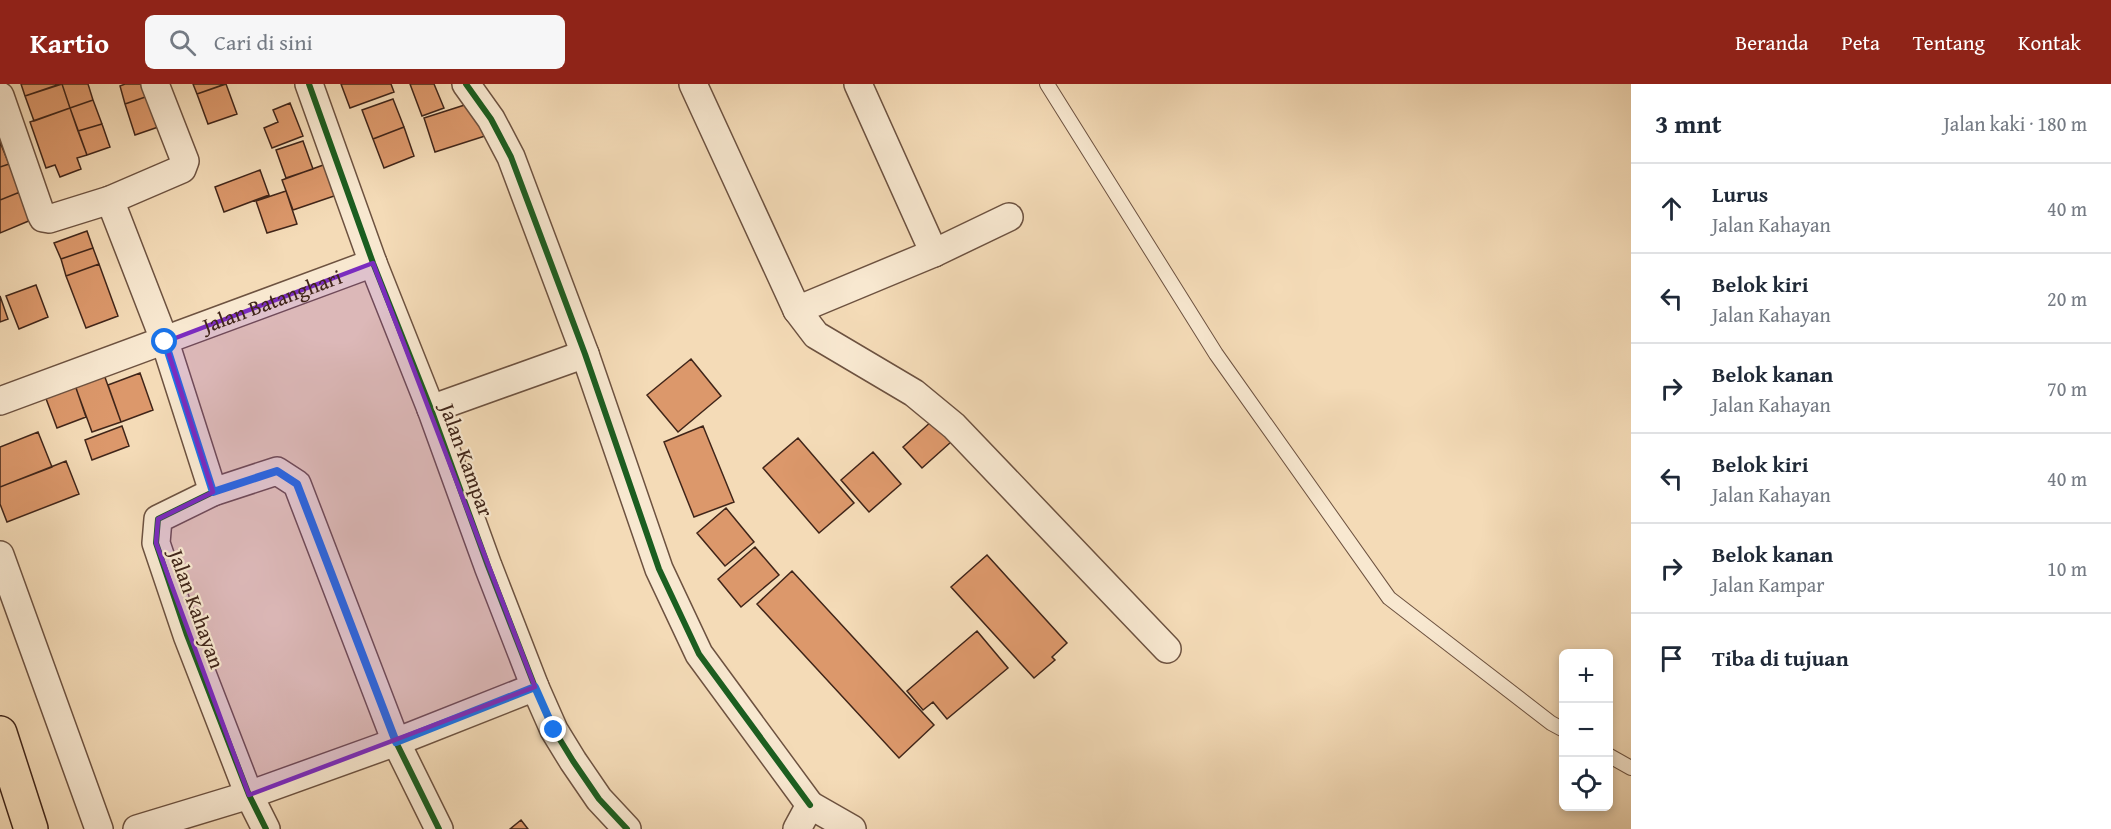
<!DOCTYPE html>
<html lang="id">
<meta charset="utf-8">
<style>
:root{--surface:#fff;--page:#f6f6f7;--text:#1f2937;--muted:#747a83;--line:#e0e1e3;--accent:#8f2418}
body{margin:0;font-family:"Gentium Book Plus",serif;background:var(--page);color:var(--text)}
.controls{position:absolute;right:18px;bottom:18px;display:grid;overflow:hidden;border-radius:9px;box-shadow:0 3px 9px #0003}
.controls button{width:54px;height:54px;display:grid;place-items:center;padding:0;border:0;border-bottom:2px solid var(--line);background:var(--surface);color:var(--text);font:30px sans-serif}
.stop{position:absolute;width:18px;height:18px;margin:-14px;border:4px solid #1a73e8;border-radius:50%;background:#fff}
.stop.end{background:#1a73e8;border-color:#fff;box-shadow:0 2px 6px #0008}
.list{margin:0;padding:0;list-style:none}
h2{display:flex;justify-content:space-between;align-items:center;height:78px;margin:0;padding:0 24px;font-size:26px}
h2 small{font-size:20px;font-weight:400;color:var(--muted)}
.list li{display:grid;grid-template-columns:39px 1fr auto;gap:18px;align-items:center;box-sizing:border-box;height:90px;padding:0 24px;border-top:2px solid var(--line)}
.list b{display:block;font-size:22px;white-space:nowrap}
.list p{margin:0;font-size:20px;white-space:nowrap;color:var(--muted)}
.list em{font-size:20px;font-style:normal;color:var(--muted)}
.icon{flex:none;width:33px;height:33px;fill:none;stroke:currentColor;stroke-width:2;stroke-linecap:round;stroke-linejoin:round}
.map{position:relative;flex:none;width:1631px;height:745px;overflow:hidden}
header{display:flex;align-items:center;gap:36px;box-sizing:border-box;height:84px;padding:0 30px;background:var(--accent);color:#fff}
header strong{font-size:28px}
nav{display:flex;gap:33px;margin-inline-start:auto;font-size:21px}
.search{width:420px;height:54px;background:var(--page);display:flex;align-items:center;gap:15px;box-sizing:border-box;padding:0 21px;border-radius:9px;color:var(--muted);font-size:22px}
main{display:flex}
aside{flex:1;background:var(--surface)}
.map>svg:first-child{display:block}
.building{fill:#dc986b;stroke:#402519;stroke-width:1.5}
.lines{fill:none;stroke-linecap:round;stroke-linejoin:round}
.service-casing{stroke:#6d5240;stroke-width:16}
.minor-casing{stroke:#6d5240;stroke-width:30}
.trunk-casing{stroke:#402519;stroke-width:36}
.service{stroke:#f8e8d0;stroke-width:14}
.minor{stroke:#f8e8d0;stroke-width:27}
.trunk{stroke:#f4dbb7;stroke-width:33}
.cycleway-casing{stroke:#f8e8d0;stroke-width:10}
.cycleway{stroke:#1b5e20;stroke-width:6}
.route{stroke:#1a73e8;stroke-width:8}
.marked{fill:#7b2cbf;fill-opacity:0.2;stroke:#7b2cbf;stroke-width:4.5;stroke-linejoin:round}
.labels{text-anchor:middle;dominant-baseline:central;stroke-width:4.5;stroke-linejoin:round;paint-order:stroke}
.street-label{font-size:21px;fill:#402519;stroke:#f8e8d0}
</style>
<header>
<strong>Kartio</strong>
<div class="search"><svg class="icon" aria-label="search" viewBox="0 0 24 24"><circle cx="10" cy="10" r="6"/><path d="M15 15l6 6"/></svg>Cari di sini</div>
<nav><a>Beranda</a><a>Peta</a><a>Tentang</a><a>Kontak</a></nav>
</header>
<main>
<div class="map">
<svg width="1631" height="745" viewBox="0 0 1631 745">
<rect width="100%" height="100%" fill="#f4dbb7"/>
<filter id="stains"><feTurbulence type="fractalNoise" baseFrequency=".00333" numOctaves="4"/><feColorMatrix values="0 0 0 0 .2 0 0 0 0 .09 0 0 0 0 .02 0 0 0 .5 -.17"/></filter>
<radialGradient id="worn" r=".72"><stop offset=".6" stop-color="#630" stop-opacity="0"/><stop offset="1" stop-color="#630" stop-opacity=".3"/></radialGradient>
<!-- building -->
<path class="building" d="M21 0H60L25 12Z
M62 0H88L93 16 70 24Z
M62 0 70 24 34 37 25 12Z
M125 0H154L157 9 125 20 120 2Z
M193 0H225L197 10Z
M226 0 237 30 208 40 197 10Z
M341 0H391L394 8 350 24Z
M410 0H434L444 24 422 32Z
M157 9 167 40 135 51 125 20Z
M393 15 404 43 373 55 362 26Z
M93 16 102 40 78 47 70 24Z
M474 18 485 52 435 68 424 34Z
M290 19 303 52 272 64 264 44 278 38 273 26Z
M70 24 87 71 77 74 81 85 60 93 55 81 46 84 30 38Z
M102 40 110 63 87 71 78 47Z
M404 43 414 72 384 84 373 55Z
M303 57 313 85 286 94 276 66Z
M0 58 9 80 0 83Z
M9 80 20 108 0 116V83Z
M326 80 337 111 293 126 282 96Z
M260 86 269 111 224 128 215 103Z
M286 107 297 140 267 149 256 117Z
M20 108 31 136 0 149V116Z
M87 147 93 164 61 175 54 159Z
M93 164 99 180 66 192 61 175Z
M99 180 118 232 86 244 66 192Z
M36 201 48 233 19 245 6 212Z
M0 212 8 235 0 238Z
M691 275 721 312 678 348 647 311Z
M102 285 121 338 92 348 73 296Z
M140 289 153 326 121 338 108 301Z
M75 301 86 333 57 344 45 312Z
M933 336 951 358 922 384 903 363Z
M122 342 129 362 92 376 85 356Z
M703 342 734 418 694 433 664 358Z
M38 348 52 383 0 403V363Z
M798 354 854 419 819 449 763 384Z
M873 368 901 400 869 428 841 396Z
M66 377 79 410 7 438 0 420V403Z
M726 424 754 458 725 482 697 449Z
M755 463 779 491 741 523 718 495Z
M987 471 1067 559 1052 573 1055 576 1034 594 951 503Z
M792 487 934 641 899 674 757 520Z
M977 547 1008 584 947 635 933 618 923 626 907 607Z
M521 736 528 745H510Z"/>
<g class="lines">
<!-- service casing -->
<g class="service-casing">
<path id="service" d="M1047 0 1216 270 1389 514 1551 639 1564 646
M1608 671 1631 684"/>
</g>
<!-- minor casing -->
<g class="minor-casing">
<g id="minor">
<path d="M309 0 373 179 431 325 488 482 535 603 554 646 573 677 599 715 627 745"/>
<path d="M466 0 491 35 511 73 585 270 659 485 699 570 810 721"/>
<path d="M693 0 797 226 816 251 914 309 954 342 1167 565"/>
<path d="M858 0 934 169"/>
<path d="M0 12 41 130 43 134 49 135 110 116 182 85 185 77 155 0"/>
<path d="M110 116 165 258 213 408"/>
<path d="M797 226 934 169 1009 133"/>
<path id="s1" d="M0 317 373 179"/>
<path d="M431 325 585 270"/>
<path d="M0 471 99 745"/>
<path d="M137 745 249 711 396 658 535 603"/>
<path d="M266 745 249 711 187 551 156 459 158 435 213 408 277 387 297 400 396 658 439 745"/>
<path d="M797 745 810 721 852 745"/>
</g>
</g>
<!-- trunk casing -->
<g class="trunk-casing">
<path id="trunk" d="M0 649 31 745"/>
</g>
<!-- service -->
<use href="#service" class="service"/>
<!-- minor -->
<use href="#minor" class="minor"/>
<!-- trunk -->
<use href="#trunk" class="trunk"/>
<!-- cycleway casing -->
<g class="cycleway-casing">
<path id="cycleway" d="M309 0 373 179 431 325 488 482 535 603 554 646 573 677 599 715 627 745
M466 0 491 35 511 73 585 270 659 485 699 570 810 721
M266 745 249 711 187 551 156 459 158 435 213 408 277 387 297 400 396 658 439 745"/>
</g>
<!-- cycleway -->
<use href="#cycleway" class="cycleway"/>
</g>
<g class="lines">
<!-- route -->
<path class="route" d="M165 258 213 408 277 387 297 400 396 658 535 603 554 646"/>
</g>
<!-- marked area -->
<path class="marked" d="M373 179 535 603 249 711 156 459 158 435 213 408 165 258Z"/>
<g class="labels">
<!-- street labels -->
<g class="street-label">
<text stroke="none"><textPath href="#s1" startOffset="290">Jalan Batanghari</textPath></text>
<text transform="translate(467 376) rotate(70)">Jalan Kampar</text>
<text transform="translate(197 525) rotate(70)">Jalan Kahayan</text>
</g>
</g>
<rect width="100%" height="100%" filter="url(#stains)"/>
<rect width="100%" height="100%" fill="url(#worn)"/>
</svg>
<div class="controls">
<button>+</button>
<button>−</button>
<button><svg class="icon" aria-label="locate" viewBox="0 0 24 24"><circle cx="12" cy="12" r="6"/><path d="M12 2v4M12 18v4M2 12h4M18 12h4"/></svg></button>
</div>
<div class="stop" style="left:165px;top:258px"></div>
<div class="stop end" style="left:554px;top:646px"></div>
</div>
<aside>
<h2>3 mnt<small>Jalan kaki · 180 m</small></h2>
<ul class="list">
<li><svg class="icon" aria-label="ahead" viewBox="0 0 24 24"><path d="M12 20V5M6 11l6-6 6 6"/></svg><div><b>Lurus</b><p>Jalan Kahayan</p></div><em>40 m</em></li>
<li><svg class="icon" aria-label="left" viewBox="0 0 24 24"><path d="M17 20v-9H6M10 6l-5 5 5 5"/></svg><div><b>Belok kiri</b><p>Jalan Kahayan</p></div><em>20 m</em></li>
<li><svg class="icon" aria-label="right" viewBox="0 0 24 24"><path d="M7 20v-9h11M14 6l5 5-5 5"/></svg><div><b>Belok kanan</b><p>Jalan Kahayan</p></div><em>70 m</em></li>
<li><svg class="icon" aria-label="left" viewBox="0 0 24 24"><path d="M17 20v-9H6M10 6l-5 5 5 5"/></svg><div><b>Belok kiri</b><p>Jalan Kahayan</p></div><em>40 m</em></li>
<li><svg class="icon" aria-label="right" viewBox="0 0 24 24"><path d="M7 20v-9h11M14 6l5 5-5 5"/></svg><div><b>Belok kanan</b><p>Jalan Kampar</p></div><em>10 m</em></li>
<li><svg class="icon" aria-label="arrive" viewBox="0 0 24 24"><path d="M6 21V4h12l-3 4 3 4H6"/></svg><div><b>Tiba di tujuan</b></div></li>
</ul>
</aside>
</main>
